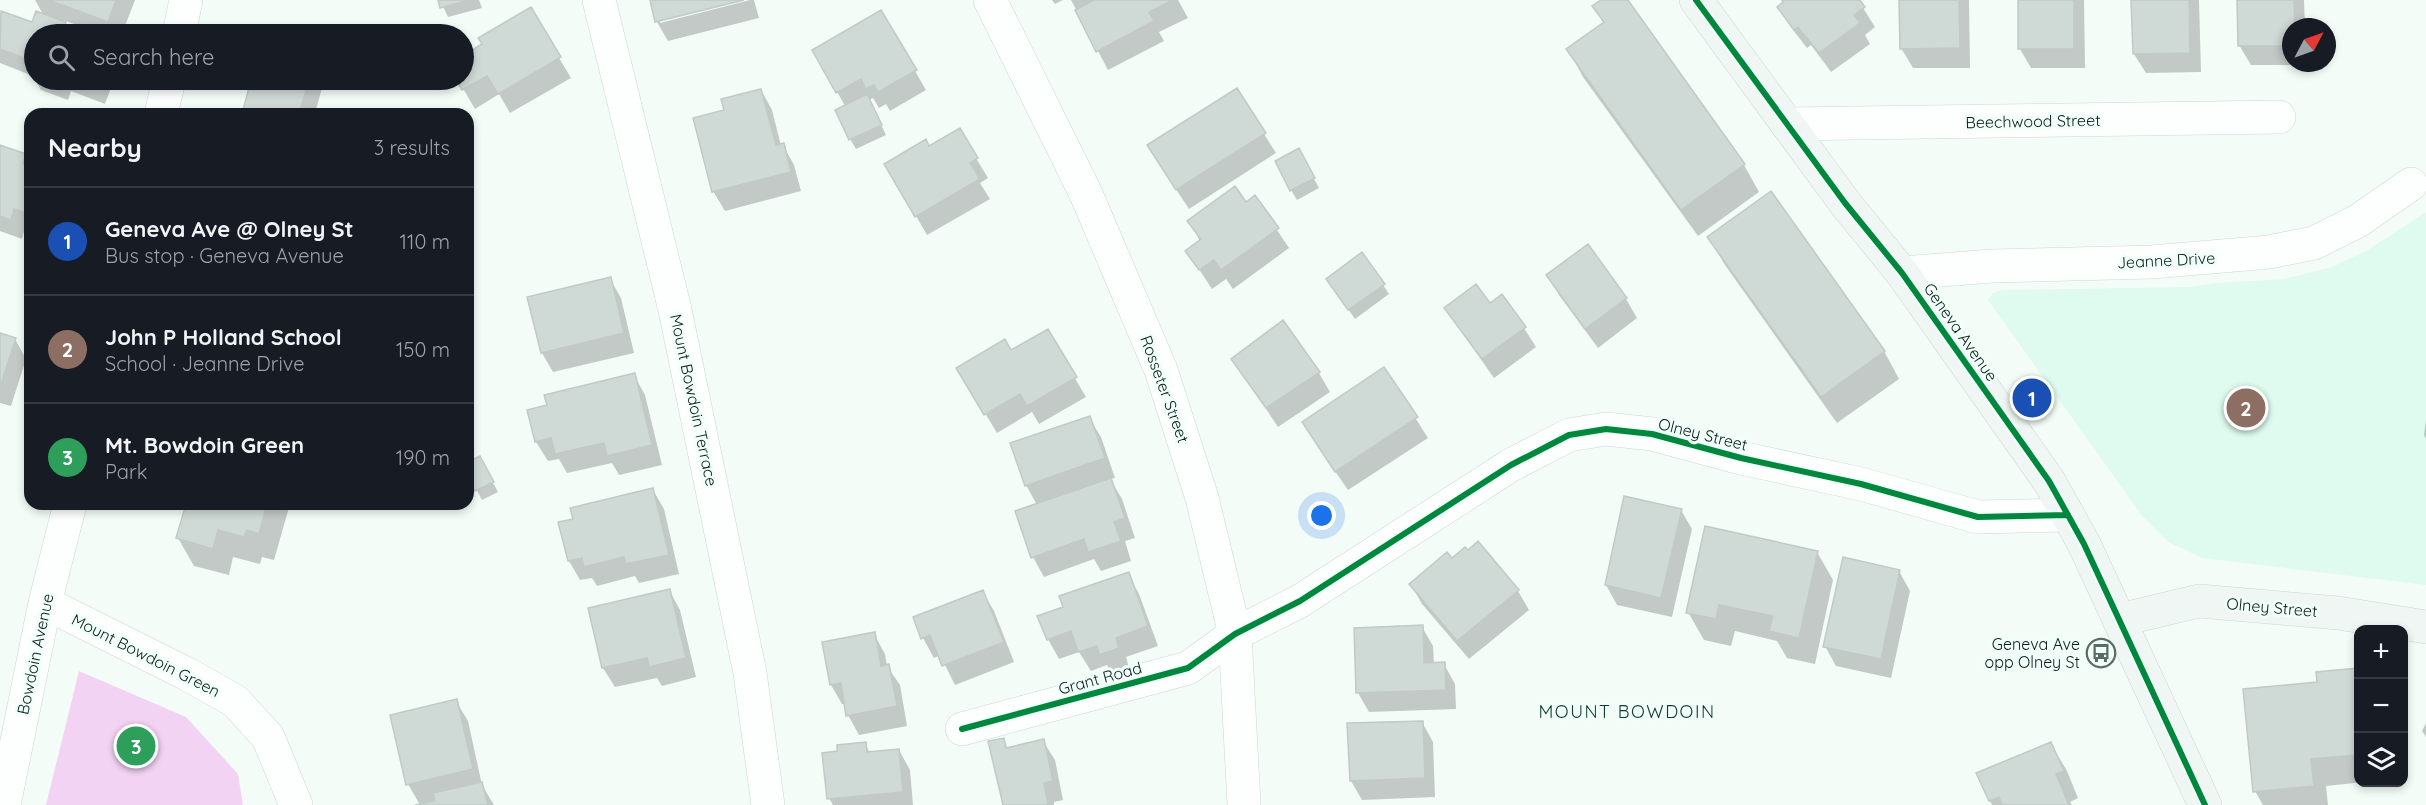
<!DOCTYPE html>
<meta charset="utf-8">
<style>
:root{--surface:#171b24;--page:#20242c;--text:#f1f3f6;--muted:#9ea1a6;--line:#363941;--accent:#5e6a66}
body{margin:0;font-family:Quicksand,sans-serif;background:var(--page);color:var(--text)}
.controls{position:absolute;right:18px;bottom:18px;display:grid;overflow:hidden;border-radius:12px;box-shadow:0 3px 9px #0003}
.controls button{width:54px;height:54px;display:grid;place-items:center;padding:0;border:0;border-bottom:2px solid var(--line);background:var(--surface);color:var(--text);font:30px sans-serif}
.compass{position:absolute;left:2282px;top:18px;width:54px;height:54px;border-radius:50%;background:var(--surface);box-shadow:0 3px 9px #0003;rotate:49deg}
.you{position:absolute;left:1322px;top:516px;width:21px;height:21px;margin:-15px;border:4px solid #fff;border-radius:50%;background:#1a73e8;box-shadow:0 0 0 9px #1a73e833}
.badge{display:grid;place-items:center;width:39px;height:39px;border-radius:50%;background:var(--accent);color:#fff;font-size:20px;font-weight:700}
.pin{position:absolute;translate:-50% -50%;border:3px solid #fff;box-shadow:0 2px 6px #0006}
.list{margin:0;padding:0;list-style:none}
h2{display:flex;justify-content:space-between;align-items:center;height:78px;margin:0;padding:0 24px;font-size:26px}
h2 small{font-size:20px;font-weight:400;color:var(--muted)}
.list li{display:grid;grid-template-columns:39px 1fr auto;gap:18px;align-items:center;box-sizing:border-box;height:108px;padding:0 24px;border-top:2px solid var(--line)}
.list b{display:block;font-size:22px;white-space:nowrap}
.list p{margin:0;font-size:20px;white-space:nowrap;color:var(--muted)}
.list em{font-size:20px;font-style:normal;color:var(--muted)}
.icon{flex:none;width:33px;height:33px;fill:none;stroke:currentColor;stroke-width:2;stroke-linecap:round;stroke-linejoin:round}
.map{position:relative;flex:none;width:2426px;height:805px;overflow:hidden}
.search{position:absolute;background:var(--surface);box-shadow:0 3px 9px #0003;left:24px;top:24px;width:450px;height:66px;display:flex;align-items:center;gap:15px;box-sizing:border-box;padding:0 21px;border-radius:33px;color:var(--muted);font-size:22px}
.panel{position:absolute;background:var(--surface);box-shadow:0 3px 9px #0003;left:24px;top:108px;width:450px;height:402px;border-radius:18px}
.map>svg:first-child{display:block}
.built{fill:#dffbf0}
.green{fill:#f3d3f3}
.shadow{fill:#0003}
.building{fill:#cfd9d5;stroke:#c0cac6;stroke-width:1.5}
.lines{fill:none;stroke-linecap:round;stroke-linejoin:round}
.street-casing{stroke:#ccd7d2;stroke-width:34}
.secondary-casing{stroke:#ccd7d2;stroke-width:34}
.street{stroke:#fdfffe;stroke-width:33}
.secondary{stroke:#eff6f4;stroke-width:33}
.cycleway-casing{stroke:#f0fff9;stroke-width:10}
.cycleway{stroke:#00873e;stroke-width:6}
.labels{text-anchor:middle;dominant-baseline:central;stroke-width:6;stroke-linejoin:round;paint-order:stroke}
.street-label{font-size:16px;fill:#0e1c17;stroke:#f0fff9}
.poi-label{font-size:16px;fill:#0e1c17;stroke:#f0fff9;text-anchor:end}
.neighbourhood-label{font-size:18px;letter-spacing:1.5px;fill:#17382e;stroke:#f0fff9}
</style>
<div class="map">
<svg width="2426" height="805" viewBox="0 0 2426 805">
<rect width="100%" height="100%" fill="#f4fcf8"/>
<!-- built -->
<path class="built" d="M2426 212V585L2202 558 2168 542 2142 516 1988 300 1993 293 2002 290 2189 287 2217 283 2284 279 2332 267 2366 251Z"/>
<!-- green -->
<path class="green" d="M79 671 186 717 238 774 243 805H46Z"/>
<!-- shadow -->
<path class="shadow" d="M35 0H135L122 34H102L63 20 72 34H34V79L33 76 0 63V17L1 13 33 24 44 16Z
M440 0H479L482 8 448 17Z
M651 0H737L660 20V23L750 0H754L759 18 668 41 657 22Z
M1052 0H1063L1055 4Z
M1071 0H1178L1188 18 1159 32 1164 41 1108 70Z
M1604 0H1626L1744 165 1759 192 1698 236 1583 77 1568 49 1604 24 1594 7Z
M1782 0H1858L1875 27 1865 35 1870 44 1831 72 1811 45 1807 48 1790 26 1779 7 1784 3Z
M1900 0H1969L1970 68H1913L1901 48Z
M2019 0H2084L2085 68H2031L2020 49Z
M2133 0H2199L2201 72 2146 73 2134 54Z
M2239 0H2304L2305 27H2291V63H2305V65H2251L2239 45Z
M530 9 571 78 510 113 499 94 475 109 458 80H464V57L484 45Z
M881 12 926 90 890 111 886 104 879 108 873 98 869 100 886 135 856 149 850 139 845 106 814 50Z
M35 80H114L105 104 71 91 68 100 41 90Z
M252 80H321L323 84 315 114H243Z
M761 90 772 110 781 146 783 145 794 165 801 191 725 211 713 191 726 111Z
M959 130 988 178 980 183 990 199 927 235 886 164 929 148Z
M1264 134 1276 153 1189 209 1160 165Z
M0 147 25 155 30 164V230L25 228 22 239 0 231Z
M1304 160 1319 188 1297 200 1291 190Z
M1255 197 1289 248 1233 289 1226 279 1212 289 1187 251 1200 241 1189 221 1246 204Z
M1709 238 1884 351 1899 379 1837 423 1725 265Z
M1588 246 1626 299 1637 318 1598 348 1559 295 1548 275Z
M610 279 621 298 634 353 553 372 542 353Z
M1383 285 1389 294 1355 319 1334 289Z
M1489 305 1524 328 1536 347 1494 378 1458 327 1446 308Z
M1047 331 1086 397 1039 424 1032 412 997 433 958 368 1011 352Z
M0 334 15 339 26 359 11 406 0 403Z
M1233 359 1319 373 1330 392 1278 427Z
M1384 369 1428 438 1348 490 1315 442Z
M634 375 645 395 662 465 619 475 612 463 567 473 559 459 548 461 536 442 549 407Z
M1089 418 1101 437 1115 478 1110 479 1122 499 1135 538 1125 541 1131 561 1101 571 1094 559 1044 577 1033 557 1037 505 1026 485Z
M2426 419V439L2424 435Z
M468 464 485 467 498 492 482 500 468 473Z
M653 490 664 509 679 574 639 583 635 576 597 586 592 578 580 580 569 561 574 520Z
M187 504H290L274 560 262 557 260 564 233 557 229 575 194 566 178 538Z
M1681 510 1692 529 1672 617 1617 605 1606 585Z
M1817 552 1833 580 1815 664 1787 658 1777 641 1735 631 1731 646 1704 640 1688 612Z
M1452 560 1518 591 1529 610 1469 659 1422 604 1411 584Z
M1899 571 1910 591 1891 678 1836 666 1825 646Z
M1128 574 1139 594 1158 646 1126 657 1129 668 1112 673 1107 665 1091 671 1079 652 1059 659 1048 639 1064 608Z
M669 590 680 610 696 677 662 686 657 678 615 687 603 668 590 609Z
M983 592 994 611 1014 662 955 685 940 655 934 658 923 638Z
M1422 627 1433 646 1434 664H1444L1455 684 1456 709 1369 712 1358 693Z
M874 634 885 654 887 666 900 685 907 726 859 735 848 715 846 704H842L831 685 824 643Z
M2358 669V782H2364L2326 786 2328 805H2263L2255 791 2319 683 2318 673Z
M456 701 468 721 482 785 494 805H420L408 784Z
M1422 722 1433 742 1435 797 1362 800 1351 781Z
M2426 723V737L2422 731Z
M1003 739 1008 749 1043 741 1055 760 1063 800 1054 802V805H1004Z
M865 744 870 753 899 750 910 770 913 805H833L829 798 839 753Z
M2051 744 2067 771 2078 798 2070 802 2072 805H1992L1978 773Z"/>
<!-- building -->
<path class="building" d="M49 0H116L108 22Z
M438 0H469L440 8Z
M650 0H744L655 22Z
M1094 0H1173L1149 12 1154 21 1096 52 1075 10Z
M1601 0H1628L1745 164 1681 210 1566 49 1604 22 1592 6Z
M1782 0H1860L1865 7 1854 15 1860 23 1819 53 1798 27 1794 30 1777 7 1783 2Z
M1899 0H1959L1960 48 1900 49Z
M2018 0H2074V49H2018Z
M2131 0H2189L2190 53 2133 54Z
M2237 0H2294L2295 27H2291V46H2238Z
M531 7 561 57 498 94 487 76 462 90 456 80H464V55L482 44 478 38Z
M881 10 917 70 878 92 874 85 866 89 861 79 836 93 812 50Z
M1 11 32 22 36 11 66 22 62 33 67 34H34V73L28 70 32 61 0 49Z
M251 80H309L299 114H242Z
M1237 88 1266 133 1176 190 1147 145Z
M761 89 776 145 784 143 791 172 712 192 693 118 724 110 721 99Z
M867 94 882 125 849 140 835 110Z
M960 128 978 158 970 163 980 179 915 217 884 164 926 139 929 146Z
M0 145 26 154 23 164 30 166V214L14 209 11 220 0 216Z
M1299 148 1315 178 1290 191 1275 161Z
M1235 186 1246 202 1255 195 1279 228 1221 270 1214 260 1199 270 1185 251 1201 239 1187 221Z
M1771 191 1885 351 1821 397 1707 237Z
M1588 244 1627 298 1585 329 1546 275Z
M1362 252 1385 284 1348 310 1326 279Z
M611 277 624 333 541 353 527 297Z
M1476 284 1490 303 1502 294 1526 327 1482 359 1444 308Z
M1283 320 1320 372 1266 408 1231 359Z
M1048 329 1077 377 1027 406 1020 394 984 415 956 368 1005 339 1011 350Z
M0 333 16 338 0 387Z
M1384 367 1418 417 1335 472 1302 422Z
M635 373 652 445 607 456 604 443 555 454 551 438 535 442 527 410 547 405 544 395Z
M1090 416 1105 458 1025 486 1010 443Z
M480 456 494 482 475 491 468 476V462Z
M1111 478 1125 518 1114 522 1121 541 1088 552 1084 539 1031 558 1015 511Z
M653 488 669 555 626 564 624 557 584 567 582 558 568 561 558 522 573 519 570 508Z
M1624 496 1682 509 1661 598 1605 585Z
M186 504H267L259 534 247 530 244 537 218 530 213 549 176 538Z
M1705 526 1818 551 1799 638 1769 631 1773 616 1719 605 1716 619 1686 613Z
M1478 541 1519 590 1457 641 1409 584 1447 552 1452 558 1465 547 1468 550Z
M1843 557 1900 570 1881 659 1823 647Z
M1129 572 1148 626 1116 638 1119 648 1099 655 1097 646 1078 652 1071 631 1047 640 1037 616 1063 607 1059 596Z
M670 589 686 658 649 667 647 658 602 668 588 608Z
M983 590 1004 642 942 666 930 635 921 639 913 617Z
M1423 625 1424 663 1445 662 1446 690 1356 693 1354 628Z
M875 632 881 666 889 664 897 706 846 716 841 683 830 685 822 642Z
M2358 668V755L2311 759 2314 786 2253 792 2243 689 2317 682 2316 672Z
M457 699 473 769 406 785 390 715Z
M1423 721 1425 778 1350 781 1347 723Z
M1004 738 1006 748 1044 739 1053 781 1044 783 1048 805H1003L988 741Z
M866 742 867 752 899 749 903 792 827 799 822 753 837 751V745Z
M2051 742 2064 771 2056 774 2069 805H2002L1999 797 1989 801 1976 773Z
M482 782 488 805H415L435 801 433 793Z"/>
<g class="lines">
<!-- street casing -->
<g class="street-casing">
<path id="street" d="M599 0 675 310 750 673 768 805
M990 0 1086 194 1161 370 1202 498 1235 634 1244 805
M179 34 186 0
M161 114 169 80
M1787 124 2279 117
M1902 273 1992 266 2152 262 2269 252 2314 243 2358 221 2411 184
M45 603 187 674 235 701 268 737 296 805
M962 729 1188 668 1235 634 1300 601 1511 465 1569 435 1606 429 1652 434 1741 458 1861 484 1978 517 2068 515
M4 805 45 603 70 504"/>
</g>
<!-- secondary casing -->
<g class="secondary-casing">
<path id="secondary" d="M1696 0 1845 203 1902 273 2049 481 2084 544 2205 805
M2119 620 2199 601 2338 613 2426 627"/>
</g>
<!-- street -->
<use href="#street" class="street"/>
<!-- secondary -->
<use href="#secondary" class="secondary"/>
<!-- cycleway casing -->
<g class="cycleway-casing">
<path id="cycleway" d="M1696 0 1845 203 1902 273 2049 481 2084 544 2205 805
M962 729 1188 668 1235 634 1300 601 1511 465 1569 435 1606 429 1652 434 1741 458 1861 484 1978 517 2068 515"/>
</g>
<!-- cycleway -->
<use href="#cycleway" class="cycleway"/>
</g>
<!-- icons -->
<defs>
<g id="bus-ring" transform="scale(1.5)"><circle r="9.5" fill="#f0fff9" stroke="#5e6a66" stroke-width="1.5"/><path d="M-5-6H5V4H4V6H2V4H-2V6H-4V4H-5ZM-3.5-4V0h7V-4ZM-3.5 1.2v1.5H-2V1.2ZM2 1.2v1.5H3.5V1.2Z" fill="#5e6a66"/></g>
</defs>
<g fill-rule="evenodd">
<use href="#bus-ring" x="2101" y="653"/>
</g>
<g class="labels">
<!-- street labels -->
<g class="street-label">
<text transform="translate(2033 121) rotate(-1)">Beechwood Street</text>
<text transform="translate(2166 260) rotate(-3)">Jeanne Drive</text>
<text transform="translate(1961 332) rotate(55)">Geneva Avenue</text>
<text transform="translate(1165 389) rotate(70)">Rosseter Street</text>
<text transform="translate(694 400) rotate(78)">Mount Bowdoin Terrace</text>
<text transform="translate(1703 434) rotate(14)">Olney Street</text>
<text transform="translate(2272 607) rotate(5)">Olney Street</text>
<text transform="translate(35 654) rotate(-78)">Bowdoin Avenue</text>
<text transform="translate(146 655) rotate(27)">Mount Bowdoin Green</text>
<text transform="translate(1100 678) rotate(-15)">Grant Road</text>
</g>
<!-- poi labels -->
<g class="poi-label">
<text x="2080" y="644">Geneva Ave<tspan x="2080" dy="18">opp Olney St</tspan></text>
</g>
<!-- neighbourhood labels -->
<g class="neighbourhood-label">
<text x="1627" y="711">MOUNT BOWDOIN</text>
</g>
</g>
</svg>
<div class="controls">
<button>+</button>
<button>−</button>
<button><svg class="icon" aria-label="layers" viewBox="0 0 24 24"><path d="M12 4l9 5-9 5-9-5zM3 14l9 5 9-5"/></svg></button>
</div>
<svg class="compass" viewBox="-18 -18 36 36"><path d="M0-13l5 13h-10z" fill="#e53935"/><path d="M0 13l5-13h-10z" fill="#9ea1a6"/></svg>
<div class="you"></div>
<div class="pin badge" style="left:2032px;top:398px;background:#1a4fb4">1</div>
<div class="pin badge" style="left:2246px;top:408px;background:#8d6e63">2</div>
<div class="pin badge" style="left:136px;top:746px;background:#2e9e5b">3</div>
<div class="search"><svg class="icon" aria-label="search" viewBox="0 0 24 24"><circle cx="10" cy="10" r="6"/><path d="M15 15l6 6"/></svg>Search here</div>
<section class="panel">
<h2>Nearby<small>3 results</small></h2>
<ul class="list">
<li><span class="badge" style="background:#1a4fb4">1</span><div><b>Geneva Ave @ Olney St</b><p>Bus stop · Geneva Avenue</p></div><em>110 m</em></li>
<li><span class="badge" style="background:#8d6e63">2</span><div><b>John P Holland School</b><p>School · Jeanne Drive</p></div><em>150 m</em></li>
<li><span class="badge" style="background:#2e9e5b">3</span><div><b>Mt. Bowdoin Green</b><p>Park</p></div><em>190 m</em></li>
</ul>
</section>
</div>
